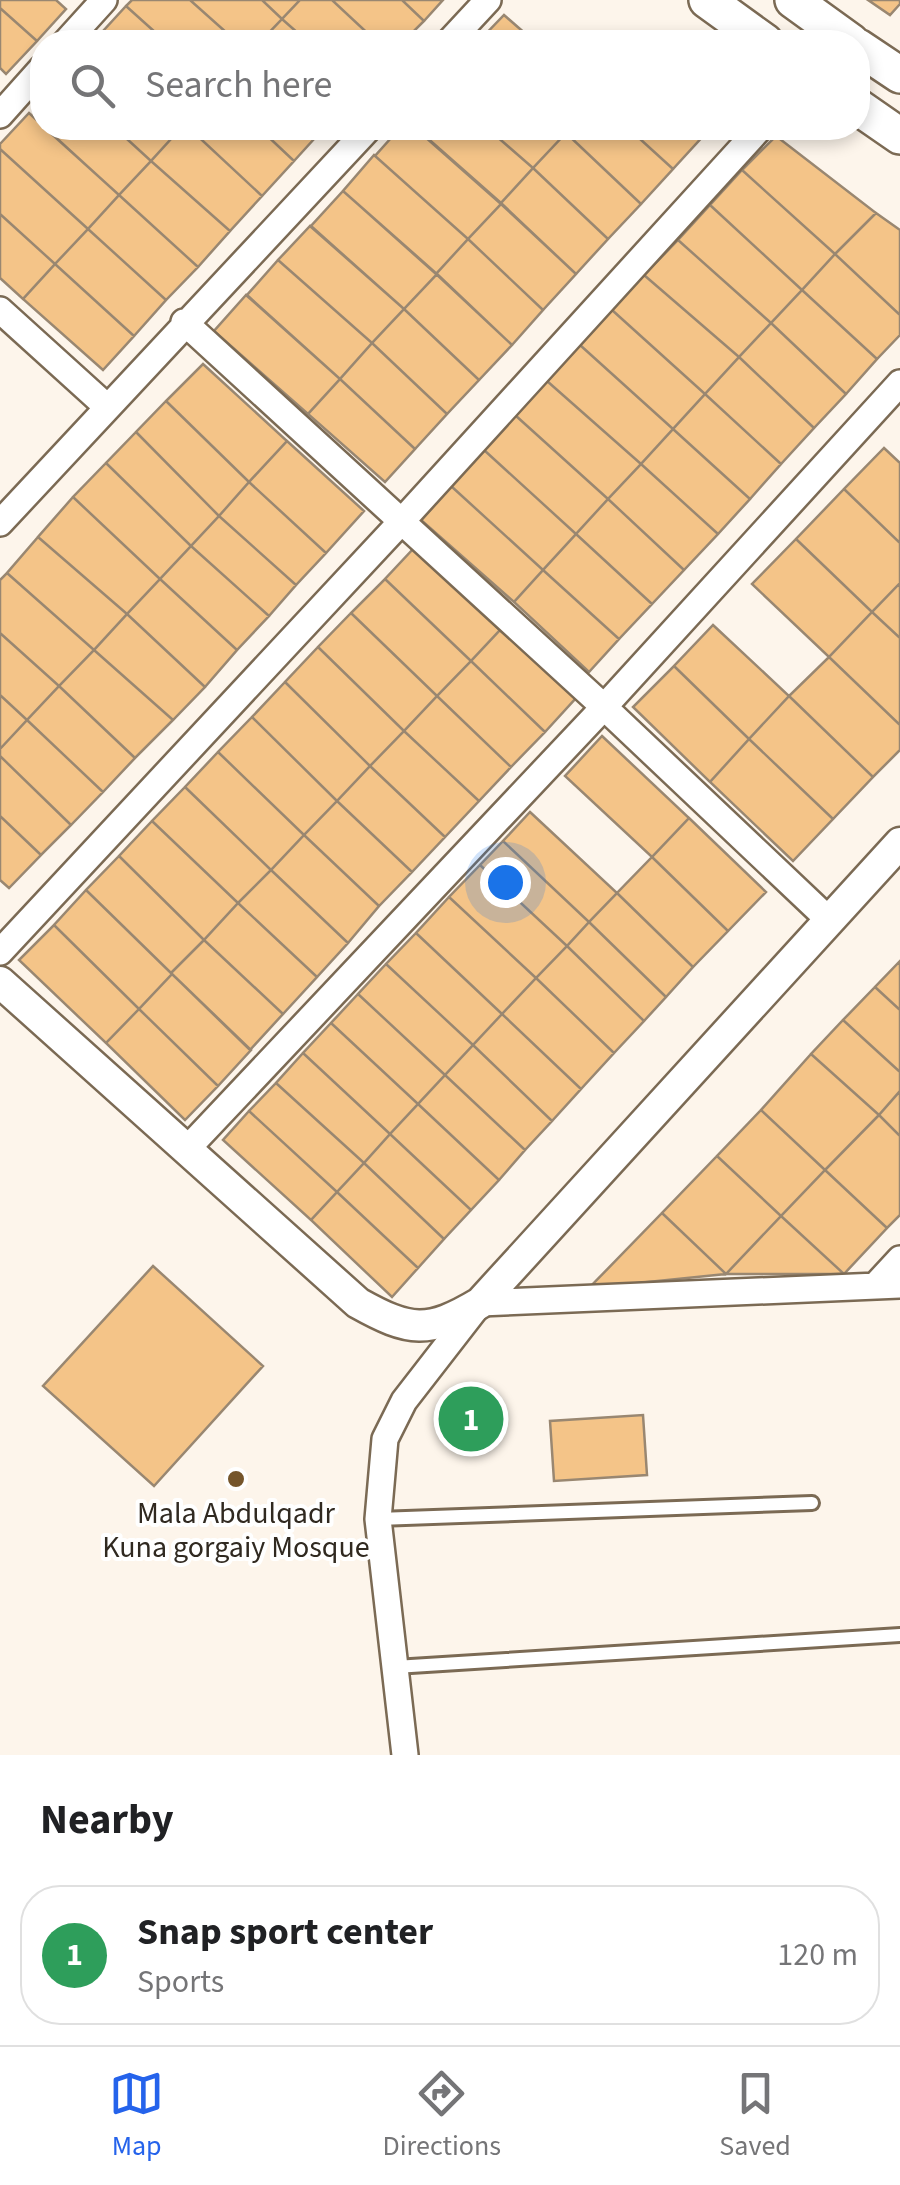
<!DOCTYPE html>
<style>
:root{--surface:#fff;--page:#f6f6f6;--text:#202124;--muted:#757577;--line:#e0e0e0;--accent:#2563eb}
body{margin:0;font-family:"Source Sans 3",sans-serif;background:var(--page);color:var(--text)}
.you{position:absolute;left:505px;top:882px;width:35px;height:35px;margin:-25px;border:8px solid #fff;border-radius:50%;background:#1a73e8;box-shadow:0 0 0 15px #1a73e833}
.badge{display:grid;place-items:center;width:65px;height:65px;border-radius:50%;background:var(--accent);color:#fff;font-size:32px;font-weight:700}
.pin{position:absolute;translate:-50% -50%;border:5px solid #fff;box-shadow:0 2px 10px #0006}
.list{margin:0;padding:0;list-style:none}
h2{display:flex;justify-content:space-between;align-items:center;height:130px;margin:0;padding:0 40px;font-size:42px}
h2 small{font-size:32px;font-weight:400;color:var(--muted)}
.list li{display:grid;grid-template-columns:65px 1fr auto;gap:30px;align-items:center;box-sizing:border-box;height:140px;margin:0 20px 20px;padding:0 20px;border:2px solid var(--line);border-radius:40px}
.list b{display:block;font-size:38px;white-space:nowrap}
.list p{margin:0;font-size:32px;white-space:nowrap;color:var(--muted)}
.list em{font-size:32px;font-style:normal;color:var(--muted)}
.icon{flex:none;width:55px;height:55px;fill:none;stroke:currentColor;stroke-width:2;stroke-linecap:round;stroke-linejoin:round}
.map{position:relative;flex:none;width:900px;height:1755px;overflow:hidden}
.search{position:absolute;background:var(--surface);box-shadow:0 5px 15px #0003;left:30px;right:30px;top:30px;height:110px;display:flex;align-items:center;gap:25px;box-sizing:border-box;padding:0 35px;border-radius:40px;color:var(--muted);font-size:38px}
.sheet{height:290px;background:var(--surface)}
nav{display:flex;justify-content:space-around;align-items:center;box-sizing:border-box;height:140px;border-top:2px solid var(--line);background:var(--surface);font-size:28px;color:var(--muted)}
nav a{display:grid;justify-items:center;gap:5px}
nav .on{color:var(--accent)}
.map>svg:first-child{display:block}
.building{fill:#f4c488;stroke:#998771;stroke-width:2.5}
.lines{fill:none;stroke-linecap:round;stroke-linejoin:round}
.service-casing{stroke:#7b6a54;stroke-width:18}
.minor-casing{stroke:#7b6a54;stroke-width:30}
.tertiary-casing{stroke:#7b6a54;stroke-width:35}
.secondary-casing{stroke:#7b6a54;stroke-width:40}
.service{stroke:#fff;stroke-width:12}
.minor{stroke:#fff;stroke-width:25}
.tertiary{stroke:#fff;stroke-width:30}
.secondary{stroke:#fff;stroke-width:35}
.poi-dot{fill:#75552b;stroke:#fff;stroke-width:4}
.labels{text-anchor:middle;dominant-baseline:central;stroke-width:8;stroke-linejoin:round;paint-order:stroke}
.poi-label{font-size:30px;fill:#302920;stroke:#fff}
</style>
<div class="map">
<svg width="900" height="1755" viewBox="0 0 900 1755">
<rect width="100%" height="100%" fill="#fdf5eb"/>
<!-- building -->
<path class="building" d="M0 0H56L66 9 37 41 0 8Z
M132 0H190L237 42H166L126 6Z
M190 0H262L282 19 260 42H237Z
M262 0H300L282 19Z
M300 0H332L377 42H308L282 19Z
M332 0H402L424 21 403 42H377Z
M402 0H443L424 21Z
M868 0H900V4L890 15Z
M126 6 166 42H93Z
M0 8 37 41 6 74 0 68Z
M504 15 535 42H478Z
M282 19 308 42H260Z
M29 113 119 195 88 229 0 149V144Z
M45 128H115L151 161 119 195Z
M115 128H181L151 161Z
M181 128H189L262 196 230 231 151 161Z
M189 128H259L294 161 262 196Z
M259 128H324L294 161Z
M400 128H415L501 204 468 239 375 156Z
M416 128H487L533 168 501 203Z
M487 128H559L566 133 533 168Z
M571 128H628L673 169 641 204 566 133Z
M628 128H698L705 134 673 169Z
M566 133 641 204 608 239 533 168Z
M776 136 876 213 835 254 742 170Z
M0 149 88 229 55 264 0 214Z
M374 155 468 239 436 274 343 191Z
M151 161 230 231 198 267 119 195Z
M533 168 608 239 576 274 501 203Z
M742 170 835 254 802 290 710 205Z
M343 191 437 274 404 309 311 226Z
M119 195 198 267 166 300 88 229Z
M501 204 576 274 543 310 468 239Z
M710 205 802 290 771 323 678 240Z
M876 213 900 230V315L835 254Z
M0 214 55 264 23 299 0 278Z
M310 226 404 309 372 343 278 260Z
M88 229 166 300 134 336 55 264Z
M468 239 543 310 512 345 436 274Z
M678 240 771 323 739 357 644 275Z
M835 254 900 315V335L877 359 802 290Z
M278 260 372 343 340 379 247 295Z
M55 264 134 336 103 370 23 299Z
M437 274 512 345 479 380 404 309Z
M644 275 739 357 705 394 612 310Z
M802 290 877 359 846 394 771 323Z
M246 295 340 379 308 414 214 331Z
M404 309 479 380 447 414 372 343Z
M612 310 705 394 673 429 580 345Z
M771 323 846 394 814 428 739 357Z
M372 343 447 414 415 449 340 379Z
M580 345 673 429 641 464 547 381Z
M739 357 814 428 781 464 705 394Z
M203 364 287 441 249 482 166 401Z
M340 379 415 449 385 482 308 414Z
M547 381 641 464 608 499 515 415Z
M705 394 781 464 750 499 673 429Z
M166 401 249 482 219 516 136 432Z
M515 415 608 499 576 534 484 450Z
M673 429 750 499 718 534 641 464Z
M136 432 219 516 191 546 106 463Z
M287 441 364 511 326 553 249 482Z
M884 448 900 463V543L844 489Z
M484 450 576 534 543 570 451 486Z
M106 463 191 546 160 579 73 497Z
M641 464 718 534 684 570 608 499Z
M249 482 326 553 296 585 219 516Z
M451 486 543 570 514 602 421 520Z
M844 489 900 543V583L872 612 796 539Z
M73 497 160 579 127 614 38 537Z
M608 499 684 570 652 604 576 534Z
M219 516 296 585 269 616 191 546Z
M576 534 652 604 619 639 543 570Z
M38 537 127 614 94 650 7 573Z
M796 539 872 612 829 657 752 584Z
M191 546 269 616 237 650 160 579Z
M414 548 500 630 471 661 385 579Z
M543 570 619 639 589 672 514 602Z
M7 573 94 650 59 686 0 633V580Z
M160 579 237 650 205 687 127 614Z
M385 579 471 661 437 696 351 613Z
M900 583V638L872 612Z
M872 612 900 638V725L829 657Z
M351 613 437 696 404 731 318 647Z
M127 614 205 687 173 720 94 650Z
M713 625 789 696 749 739 674 666Z
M500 630 576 698 545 732 471 661Z
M0 633 59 686 27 720 0 695Z
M318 647 404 731 370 766 285 682Z
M94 650 173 720 135 758 59 686Z
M829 657 900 725V750L873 777 789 696Z
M471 661 545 732 511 767 437 696Z
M674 666 749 739 710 782 633 707Z
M285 682 370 766 337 801 252 717Z
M59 686 135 758 103 792 27 720Z
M0 695 27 720 0 749Z
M437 696 511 767 479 801 404 731Z
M789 696 873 777 833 819 749 739Z
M252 717 337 801 304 835 218 752Z
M27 720 103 792 71 825 0 756V749Z
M404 731 479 801 445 837 370 766Z
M602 736 689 818 652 857 565 776Z
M749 739 833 819 793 861 710 782Z
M218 752 304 835 271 870 185 787Z
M0 756 71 825 41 855 0 816Z
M370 766 445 837 412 872 337 801Z
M185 787 271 870 238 903 152 821Z
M337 801 412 872 379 906 304 835Z
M530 812 617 893 589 922 503 841Z
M0 816 41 855 9 888 0 880Z
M689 818 766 892 728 931 652 857Z
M152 821 238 903 204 940 119 856Z
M304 835 379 906 348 943 271 870Z
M503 841 589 922 567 946 480 865Z
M119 856 204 940 171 973 86 890Z
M652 857 728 931 693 967 617 893Z
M480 865 567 946 536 978 449 897Z
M271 870 348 943 317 977 238 903Z
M86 890 172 974 139 1009 54 925Z
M617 893 693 967 666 997 589 922Z
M449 897 536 978 502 1014 416 933Z
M238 903 317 977 283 1014 204 940Z
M589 922 666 997 644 1021 567 946Z
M54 925 139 1009 106 1043 19 960Z
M416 933 502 1014 473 1045 386 964Z
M204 940 283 1014 250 1050 171 973Z
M567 946 644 1021 614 1053 536 978Z
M900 961V1010L875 987Z
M386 964 473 1045 445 1075 358 994Z
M172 974 251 1050 218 1086 139 1009Z
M536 978 614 1053 581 1089 502 1014Z
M875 987 900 1010V1072L843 1020Z
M358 994 445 1075 418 1104 331 1023Z
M139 1009 218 1086 185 1120 106 1043Z
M502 1014 581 1089 552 1121 473 1045Z
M843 1020 900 1072V1091L879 1115 811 1054Z
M331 1023 418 1104 390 1134 303 1053Z
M473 1045 552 1121 525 1150 445 1075Z
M303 1053 390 1134 364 1163 276 1083Z
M811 1054 879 1115 825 1170 761 1110Z
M445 1075 525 1150 499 1180 418 1104Z
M276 1083 364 1163 337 1192 249 1111Z
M900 1091V1136L879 1115Z
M418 1104 499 1180 471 1210 390 1134Z
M761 1110 825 1170 781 1216 717 1156Z
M249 1111 337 1192 311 1220 223 1140Z
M879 1115 900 1136V1215L887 1228 825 1170Z
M390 1134 471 1210 444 1239 364 1163Z
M717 1156 781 1216 726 1274 662 1213Z
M364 1163 444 1239 418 1268 337 1192Z
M825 1170 887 1228 844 1274 781 1216Z
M337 1192 418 1268 392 1297 311 1220Z
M662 1213 726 1274 589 1288Z
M781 1216 844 1274H726Z
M153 1266 263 1366 154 1486 43 1386Z
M643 1415 647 1475 554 1481 550 1421Z"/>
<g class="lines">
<!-- service casing -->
<g class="service-casing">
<path id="service" d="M378 1519 812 1503
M395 1667 900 1635"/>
</g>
<!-- minor casing -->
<g class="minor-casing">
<path id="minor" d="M66 42 104 0
M449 42 488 0
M0 115 42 68
M0 310 106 406
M184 322 604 707 829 920
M0 523 369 128
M0 952 401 522 760 128
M188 1148 604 707 900 383
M875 1286 900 1259
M405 1755 378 1519 385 1439 404 1401 480 1303 900 1285"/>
</g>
<!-- tertiary casing -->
<g class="tertiary-casing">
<path id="tertiary" d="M0 982 358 1303C410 1332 428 1334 480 1303L900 843"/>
</g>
<!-- secondary casing -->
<g class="secondary-casing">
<path id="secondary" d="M707 0 765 42
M793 0 851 42
M858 47 900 75
M858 107 900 136"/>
</g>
<!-- service -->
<use href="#service" class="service"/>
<!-- minor -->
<use href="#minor" class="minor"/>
<!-- tertiary -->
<use href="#tertiary" class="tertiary"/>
<!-- secondary -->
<use href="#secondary" class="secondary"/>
</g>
<!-- markers -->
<circle class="poi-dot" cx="236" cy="1479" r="10"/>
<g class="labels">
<!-- poi labels -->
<g class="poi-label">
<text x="236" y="1513">Mala Abdulqadr<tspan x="236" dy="34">Kuna gorgaiy Mosque</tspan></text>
</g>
</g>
</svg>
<div class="you"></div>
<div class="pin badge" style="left:471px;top:1419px;background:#2e9e5b">1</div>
<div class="search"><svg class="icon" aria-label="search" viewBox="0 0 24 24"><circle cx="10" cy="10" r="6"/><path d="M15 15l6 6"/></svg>Search here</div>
</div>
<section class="sheet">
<h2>Nearby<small></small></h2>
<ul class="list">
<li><span class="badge" style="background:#2e9e5b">1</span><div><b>Snap sport center</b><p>Sports</p></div><em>120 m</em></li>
</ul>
</section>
<nav>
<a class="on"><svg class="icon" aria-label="map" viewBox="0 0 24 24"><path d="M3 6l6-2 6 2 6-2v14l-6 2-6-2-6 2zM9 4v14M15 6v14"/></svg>Map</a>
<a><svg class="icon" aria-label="directions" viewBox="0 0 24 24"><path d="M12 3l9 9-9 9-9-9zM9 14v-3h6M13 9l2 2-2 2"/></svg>Directions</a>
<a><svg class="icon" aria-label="saved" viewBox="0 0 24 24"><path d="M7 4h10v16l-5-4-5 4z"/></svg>Saved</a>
</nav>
